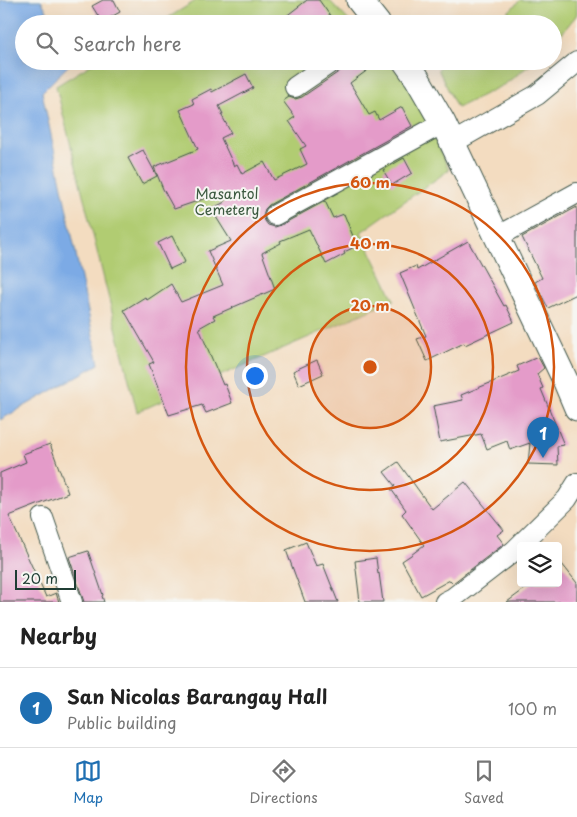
<!DOCTYPE html>
<style>
:root{--surface:#fff;--page:#f6f6f6;--text:#222;--muted:#767676;--line:#e0e0e0;--accent:#1f6fb2}
body{margin:0;font-family:"Playpen Sans",sans-serif;background:var(--page);color:var(--text)}
.controls{position:absolute;right:15px;bottom:15px;display:grid;overflow:hidden;border-radius:5px;box-shadow:0 5px 20px #0002}
.controls button{width:45px;height:45px;display:grid;place-items:center;padding:0;border:0;border-bottom:1px solid var(--line);background:var(--surface);color:var(--text);font:25px sans-serif}
.scale{position:absolute;left:15px;bottom:12px;width:61px;box-sizing:border-box;padding-left:5px;border:2px solid #1f3d34;border-top:0;font-size:14px;line-height:18px;white-space:nowrap;color:#1f3d34;-webkit-text-stroke:4px #f6f6f2;paint-order:stroke}
.you{position:absolute;left:254px;top:375px;width:18px;height:18px;margin:-12px;border:4px solid #fff;border-radius:50%;background:#1a73e8;box-shadow:0 0 0 8px #1a73e833}
.badge{display:grid;place-items:center;width:32px;height:32px;border-radius:50%;background:var(--accent);color:#fff;font-size:16px;font-weight:700}
.pin{position:absolute;translate:-50% -41px;filter:drop-shadow(0 1px 2px #0008)}
.pin::after{content:'';position:absolute;top:26px;width:18px;height:15px;background:inherit;clip-path:polygon(0 0,100% 0,50% 100%)}
.list{margin:0;padding:0;list-style:none}
h2{display:flex;justify-content:space-between;align-items:center;height:65px;margin:0;padding:0 20px;font-size:21px}
h2 small{font-size:16px;font-weight:400;color:var(--muted)}
.list li{display:grid;grid-template-columns:32px 1fr auto;gap:15px;align-items:center;box-sizing:border-box;height:80px;padding:0 20px;border-top:1px solid var(--line)}
.list b{display:block;font-size:19px;white-space:nowrap}
.list p{margin:0;font-size:16px;white-space:nowrap;color:var(--muted)}
.list em{font-size:16px;font-style:normal;color:var(--muted)}
.icon{flex:none;width:28px;height:28px;fill:none;stroke:currentColor;stroke-width:2;stroke-linecap:round;stroke-linejoin:round}
.map{position:relative;flex:none;width:577px;height:602px;overflow:hidden}
.search{position:absolute;background:var(--surface);box-shadow:0 5px 20px #0002;left:15px;right:15px;top:15px;height:55px;display:flex;align-items:center;gap:12px;box-sizing:border-box;padding:0 18px;border-radius:28px;color:var(--muted);font-size:19px}
.sheet{height:145px;background:var(--surface)}
nav{display:flex;justify-content:space-around;align-items:center;box-sizing:border-box;height:70px;border-top:1px solid var(--line);background:var(--surface);font-size:14px;color:var(--muted)}
nav a{display:grid;justify-items:center;gap:2px}
nav .on{color:var(--accent)}
.map>svg:first-child{display:block}
.green{fill:#b1cc72;stroke:#688453}
.water{fill:#7baae5;stroke:#4d748c}
.building{fill:#e49bc9}
.lines{fill:none;stroke-linecap:round;stroke-linejoin:round}
.minor-casing{stroke:#3f5549;stroke-width:22}
.tertiary-casing{stroke:#3f5549;stroke-width:27}
.minor{stroke:#fff;stroke-width:20}
.tertiary{stroke:#fff;stroke-width:25}
.ring{fill:none;stroke:#d45610;stroke-width:2.5}
.labels{text-anchor:middle;dominant-baseline:central;stroke-width:4;stroke-linejoin:round;paint-order:stroke}
.park-label{font-size:14px;fill:#3c5a40;stroke:#f6f6f2}
.centre{fill:#d45610;stroke:#f6f6f2;stroke-width:2.5}
.ring-label{font-size:15px;text-anchor:middle;font-weight:bold;fill:#d45610;stroke:#f6f6f2;stroke-width:4;stroke-linejoin:round;paint-order:stroke}
</style>
<div class="map">
<svg width="577" height="602" viewBox="0 0 577 602">
<rect width="100%" height="100%" fill="#f6f6f2"/>
<filter id="ink" filterUnits="userSpaceOnUse"><feTurbulence type="fractalNoise" baseFrequency=".02" numOctaves="2"/><feDisplacementMap in="SourceGraphic" scale="10" xChannelSelector="R" yChannelSelector="G"/><feConvolveMatrix kernelMatrix="1 2 1 2 8 2 1 2 1" color-interpolation-filters="sRGB"/></filter>
<filter id="wash" filterUnits="userSpaceOnUse"><feTurbulence type="fractalNoise" baseFrequency=".0096" numOctaves="4" result="noise"/><feDisplacementMap in="SourceGraphic" scale="20" xChannelSelector="R" yChannelSelector="G"/><feGaussianBlur stdDeviation="1.12" result="paint"/><feColorMatrix in="noise" values="0 0 0 0 0 0 0 0 0 0 0 0 0 0 0 0 0 1.4 0 .05"/><feComposite in="paint" operator="in"/></filter>
<g filter="url(#wash)">
<rect width="100%" height="100%" fill="#f3dcc0"/>
<!-- green -->
<path class="green" d="M197 0H329L352 24H158Z
M520 0H577V14L575 17 553 44V24H496Z
M97 61H387L408 82 449 170 361 232 394 300 137 412 56 86Z
M448 61H535L505 84 457 108 438 69Z"/>
<!-- water -->
<path class="water" d="M0 0H41L54 24H24V61H73L42 92 99 364 0 420Z"/>
<g id="blocks">
<!-- building -->
<path class="building" d="M103 0H114L120 12 102 22 92 6Z
M307 0H319L336 24H276Z
M345 61H380L350 83 369 115 375 112 379 120 402 107 412 126 269 205 265 209 263 215 265 221 268 225 275 227 281 225 325 201 333 218 344 214 357 246 344 252 345 254 326 264 309 229 280 241 281 243 262 253 275 289 213 316 215 319 199 328 223 385 225 384 232 403 206 413 202 405 169 415 149 364 154 362 124 310 145 297 147 300 171 284 181 302 223 285 208 251 231 241 211 209 225 202 221 193 174 209 163 189 154 167 198 149 180 110 194 104 192 99 211 89 212 92 246 74 253 88 219 106 223 114H221L231 133 221 138 234 166 237 164 242 174 264 162 274 180 307 164 300 149 306 146 289 121 295 117 283 101 289 97 295 99 302 97 340 71 343 67Z
M143 150 157 176 142 184 128 158Z
M404 158 412 173 392 185 383 170Z
M577 207V294L548 308 535 282 542 278 522 237Z
M172 236 185 262 170 269 158 243Z
M468 241 504 306 506 305 514 322 465 345 464 343 427 361 417 339 426 336 400 273 416 266 417 270Z
M538 357 544 368 537 374 543 388 541 389 564 445 557 446 558 465 528 464 530 443 510 450 507 441 487 449 481 434 440 442 433 406 463 400 461 395 519 371 517 366Z
M317 360 323 374 299 385 293 371Z
M50 444 68 493 9 516 46 597 56 593 59 602H0V473L26 462 23 454Z
M398 462 432 509 465 482 504 530 497 535 504 544 453 583 450 580 421 596 402 561 411 555 424 545 402 514 406 510 391 489 395 486 384 472Z
M306 542 316 566 323 564 338 602H305L286 550Z
M88 551 103 595 102 596 104 602H84L69 557Z
M376 558 378 574 379 573 383 602H360L355 561Z
M558 559 577 583V602H507L533 583H558Z"/>
</g>
</g>
<g filter="url(#ink)">
<use href="#blocks" fill-opacity="0" stroke="#3f5549" stroke-width="1"/>
<g class="lines">
<!-- minor casing -->
<g class="minor-casing">
<path id="minor" d="M295 87 333 61
M452 143 537 95 577 62
M275 215 443 123
M497 237 577 193
M43 518 72 602
M445 602 453 598 514 551 567 499 577 483"/>
</g>
<!-- tertiary casing -->
<g class="tertiary-casing">
<path id="tertiary" d="M359 0 378 24
M405 61 417 78 443 123 566 382 577 408"/>
</g>
<!-- minor -->
<use href="#minor" class="minor"/>
<!-- tertiary -->
<use href="#tertiary" class="tertiary"/>
</g>
</g>
<!-- distance rings -->
<circle cx="370" cy="367" r="61" fill="#d45610" fill-opacity=".12"/>
<g class="ring">
<circle cx="370" cy="367" r="61"/>
<circle cx="370" cy="367" r="123"/>
<circle cx="370" cy="367" r="184"/>
</g>
<g class="labels">
<!-- park labels -->
<g class="park-label">
<text x="227" y="193">Masantol<tspan x="227" dy="16">Cemetery</tspan></text>
</g>
</g>
<circle cx="370" cy="367" r="8" class="centre"/>
<g class="ring-label">
<text x="370" y="188">60 m</text>
<text x="370" y="249">40 m</text>
<text x="370" y="311">20 m</text>
</g>
</svg>
<div class="controls">
<button><svg class="icon" aria-label="layers" viewBox="0 0 24 24"><path d="M12 4l9 5-9 5-9-5zM3 14l9 5 9-5"/></svg></button>
</div>
<div class="scale">20 m</div>
<div class="you"></div>
<div class="pin badge" style="left:543px;top:458px">1</div>
<div class="search"><svg class="icon" aria-label="search" viewBox="0 0 24 24"><circle cx="10" cy="10" r="6"/><path d="M15 15l6 6"/></svg>Search here</div>
</div>
<section class="sheet">
<h2>Nearby<small></small></h2>
<ul class="list">
<li><span class="badge">1</span><div><b>San Nicolas Barangay Hall</b><p>Public building</p></div><em>100 m</em></li>
</ul>
</section>
<nav>
<a class="on"><svg class="icon" aria-label="map" viewBox="0 0 24 24"><path d="M3 6l6-2 6 2 6-2v14l-6 2-6-2-6 2zM9 4v14M15 6v14"/></svg>Map</a>
<a><svg class="icon" aria-label="directions" viewBox="0 0 24 24"><path d="M12 3l9 9-9 9-9-9zM9 14v-3h6M13 9l2 2-2 2"/></svg>Directions</a>
<a><svg class="icon" aria-label="saved" viewBox="0 0 24 24"><path d="M7 4h10v16l-5-4-5 4z"/></svg>Saved</a>
</nav>
